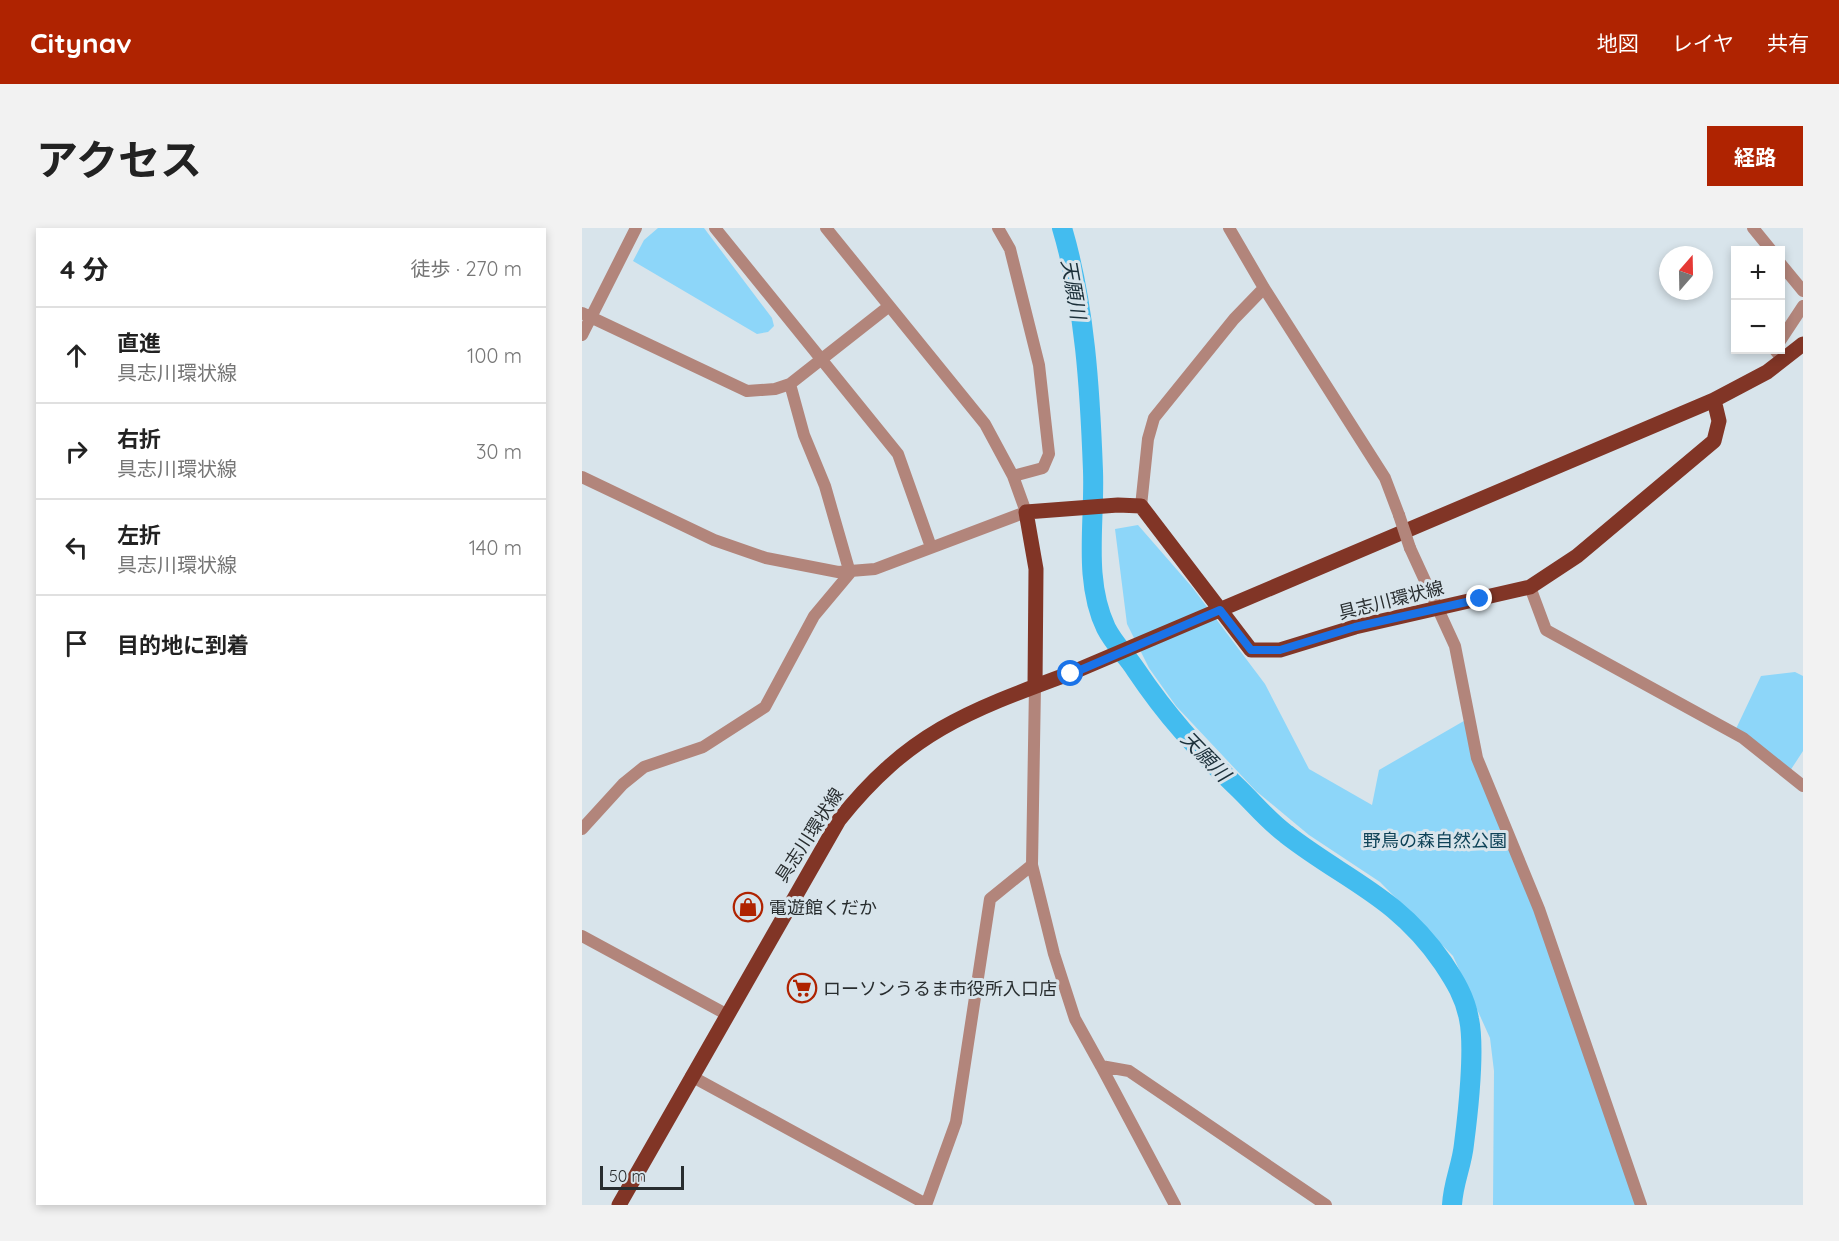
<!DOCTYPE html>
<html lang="ja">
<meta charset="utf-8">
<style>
:root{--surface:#fff;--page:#f2f2f2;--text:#222;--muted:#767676;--line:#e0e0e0;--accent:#af2301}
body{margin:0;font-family:Quicksand,"Noto Sans JP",sans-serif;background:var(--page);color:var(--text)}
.controls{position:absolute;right:18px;top:18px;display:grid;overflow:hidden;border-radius:0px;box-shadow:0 3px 9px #0003}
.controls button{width:54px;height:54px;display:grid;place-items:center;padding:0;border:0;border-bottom:2px solid var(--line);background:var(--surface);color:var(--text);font:30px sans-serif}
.compass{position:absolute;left:1077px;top:18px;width:54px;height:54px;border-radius:50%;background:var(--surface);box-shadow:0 3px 9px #0003;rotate:20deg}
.scale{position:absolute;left:18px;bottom:15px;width:84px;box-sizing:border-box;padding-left:6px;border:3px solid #282d2f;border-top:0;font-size:16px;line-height:21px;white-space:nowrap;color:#282d2f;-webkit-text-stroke:4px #d8e4eb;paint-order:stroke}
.stop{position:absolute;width:18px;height:18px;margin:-14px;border:4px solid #1a73e8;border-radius:50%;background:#fff}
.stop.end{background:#1a73e8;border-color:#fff;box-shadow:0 2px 6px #0008}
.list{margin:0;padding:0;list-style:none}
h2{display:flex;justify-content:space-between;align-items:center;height:78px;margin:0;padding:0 24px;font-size:26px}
h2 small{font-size:20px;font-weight:400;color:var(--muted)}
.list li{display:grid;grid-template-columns:39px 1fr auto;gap:18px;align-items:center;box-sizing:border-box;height:96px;padding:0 24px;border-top:2px solid var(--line)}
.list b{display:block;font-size:22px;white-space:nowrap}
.list p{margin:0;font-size:20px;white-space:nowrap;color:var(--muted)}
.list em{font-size:20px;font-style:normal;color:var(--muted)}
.icon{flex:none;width:33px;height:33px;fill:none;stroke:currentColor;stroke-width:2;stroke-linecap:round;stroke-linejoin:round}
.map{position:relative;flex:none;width:1221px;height:977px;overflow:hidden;border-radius:0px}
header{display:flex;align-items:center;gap:36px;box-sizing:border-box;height:84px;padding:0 30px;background:var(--accent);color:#fff}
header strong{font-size:28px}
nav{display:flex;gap:33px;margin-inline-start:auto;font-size:21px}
.intro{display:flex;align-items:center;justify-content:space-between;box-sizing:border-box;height:144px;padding:0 36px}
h1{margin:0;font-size:42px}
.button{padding:15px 27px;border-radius:0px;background:var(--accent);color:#fff;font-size:21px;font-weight:700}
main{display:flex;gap:36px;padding:0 36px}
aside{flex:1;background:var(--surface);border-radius:0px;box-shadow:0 3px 9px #0003}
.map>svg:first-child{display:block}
.green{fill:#8dd6f9}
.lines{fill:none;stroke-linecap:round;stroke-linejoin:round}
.river{stroke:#43bcef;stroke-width:20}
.minor{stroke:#b2857b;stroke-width:12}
.major{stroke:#813526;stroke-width:15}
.minor-bridge{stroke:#b2857b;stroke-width:12}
.route{stroke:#1a73e8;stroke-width:8}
.labels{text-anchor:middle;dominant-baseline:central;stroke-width:6;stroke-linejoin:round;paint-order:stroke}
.street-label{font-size:18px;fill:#282d2f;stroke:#d8e4eb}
.park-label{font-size:18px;fill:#0e4257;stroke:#d8e4eb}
.poi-label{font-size:18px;fill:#282d2f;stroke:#d8e4eb;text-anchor:start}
.water-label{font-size:20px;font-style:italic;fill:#1b2f39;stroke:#d8e4eb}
</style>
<header>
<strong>Citynav</strong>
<nav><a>地図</a><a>レイヤ</a><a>共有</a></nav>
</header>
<div class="intro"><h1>アクセス</h1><a class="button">経路</a></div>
<main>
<aside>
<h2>4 分<small>徒歩 · 270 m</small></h2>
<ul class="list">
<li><svg class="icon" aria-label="ahead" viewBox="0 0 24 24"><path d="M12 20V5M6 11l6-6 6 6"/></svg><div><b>直進</b><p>具志川環状線</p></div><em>100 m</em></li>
<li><svg class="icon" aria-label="right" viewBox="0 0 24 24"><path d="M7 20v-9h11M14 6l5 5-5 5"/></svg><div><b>右折</b><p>具志川環状線</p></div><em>30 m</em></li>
<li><svg class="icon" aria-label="left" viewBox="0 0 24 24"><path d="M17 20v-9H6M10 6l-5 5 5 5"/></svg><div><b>左折</b><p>具志川環状線</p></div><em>140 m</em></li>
<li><svg class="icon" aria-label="arrive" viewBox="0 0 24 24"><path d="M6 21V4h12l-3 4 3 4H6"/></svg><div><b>目的地に到着</b></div></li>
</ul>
</aside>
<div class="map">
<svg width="1221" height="977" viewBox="0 0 1221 977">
<rect width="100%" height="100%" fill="#d8e4eb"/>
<!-- green -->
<path class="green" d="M76 0H122L190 90 192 98 186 104 175 106 51 33 62 12Z
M556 297 610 359 683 456 727 541 790 577 797 542 887 490 895 530 957 681 1059 977H911L912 843 908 810 871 728 798 654 727 607 674 563 594 478 567 440 545 396 533 301Z
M1213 444 1221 448V523L1206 546 1152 505 1179 448Z"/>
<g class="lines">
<!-- river -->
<path class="river" d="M480 0C503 77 508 162 511 243 513 294 501 352 524 400 532 416 545 428 554 442 585 488 614 520 654 558 671 574 685 592 704 606 763 652 815 668 861 735 873 753 883 769 887 791 893 820 886 885 882 916 880 937 871 955 870 977"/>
<!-- minor -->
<path class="minor" d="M133 0 316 226 349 319
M416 0 428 21 457 137 467 226 461 240 431 248
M647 0 682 60 803 250 817 287
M1171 0 1189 22
M1198 35 1221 63
M0 85 165 163 193 161 208 156 306 79
M0 107 54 0
M1198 113 1221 78
M1193 122 1201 132
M0 249 132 312 184 330 256 344 293 341 444 284 431 248 403 196 244 0
M559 278 566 211 572 190 652 91 682 60
M828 320 873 418 895 530 957 681 1059 977
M948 359 964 402 1161 510 1221 558
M453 458 450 637 472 726 493 791 519 838 547 843 744 977
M0 601 41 556 62 539 121 519 183 479 232 388 268 345 243 258 222 207 208 156
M0 708 144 786
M519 838 593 977
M109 848 344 976
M344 977 374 894 408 671 450 637"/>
<!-- major -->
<path class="major" d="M453 458 454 341 444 284 536 277 559 278 669 422H698L773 399 948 359 995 328 1132 213 1137 193 1132 172
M37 977 257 592C327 504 386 483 489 445L1132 172 1185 144 1221 116"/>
<!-- minor-bridge -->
<path class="minor-bridge" d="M817 287 828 320"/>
</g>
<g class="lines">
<!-- route -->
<path class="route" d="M489 446 638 382 669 422H698L773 399 898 371"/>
</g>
<!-- icons -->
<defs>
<g id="shop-ring" transform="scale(1.5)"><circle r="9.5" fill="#d8e4eb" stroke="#af2301" stroke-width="1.5"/><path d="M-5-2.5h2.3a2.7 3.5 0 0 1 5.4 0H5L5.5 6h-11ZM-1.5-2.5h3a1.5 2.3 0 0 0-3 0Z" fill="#af2301"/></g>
<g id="supermarket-ring" transform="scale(1.5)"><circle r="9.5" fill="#d8e4eb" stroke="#af2301" stroke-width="1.5"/><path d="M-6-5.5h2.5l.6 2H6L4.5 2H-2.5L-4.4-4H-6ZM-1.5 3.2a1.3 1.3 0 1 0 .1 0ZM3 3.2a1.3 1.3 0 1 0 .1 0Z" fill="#af2301"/></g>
</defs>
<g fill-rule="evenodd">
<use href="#shop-ring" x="166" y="679"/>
<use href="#supermarket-ring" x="220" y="760"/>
</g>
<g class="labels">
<!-- street labels -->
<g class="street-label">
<text transform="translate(809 372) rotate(-14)">具志川環状線</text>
<text transform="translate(227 607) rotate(-57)">具志川環状線</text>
</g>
<!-- park labels -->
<g class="park-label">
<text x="853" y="612">野鳥の森自然公園</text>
</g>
<!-- poi labels -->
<g class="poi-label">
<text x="187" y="679">電遊館くだか</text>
<text x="241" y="760">ローソンうるま市役所入口店</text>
</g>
<!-- water labels -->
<g class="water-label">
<text transform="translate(492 61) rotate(80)">天願川</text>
<text transform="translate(624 528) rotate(46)">天願川</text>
</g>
</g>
</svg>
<div class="controls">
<button>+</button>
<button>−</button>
</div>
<svg class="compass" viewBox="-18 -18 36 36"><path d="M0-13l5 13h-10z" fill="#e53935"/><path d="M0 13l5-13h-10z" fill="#767676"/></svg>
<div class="scale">50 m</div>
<div class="stop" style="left:489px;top:446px"></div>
<div class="stop end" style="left:898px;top:371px"></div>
</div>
</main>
